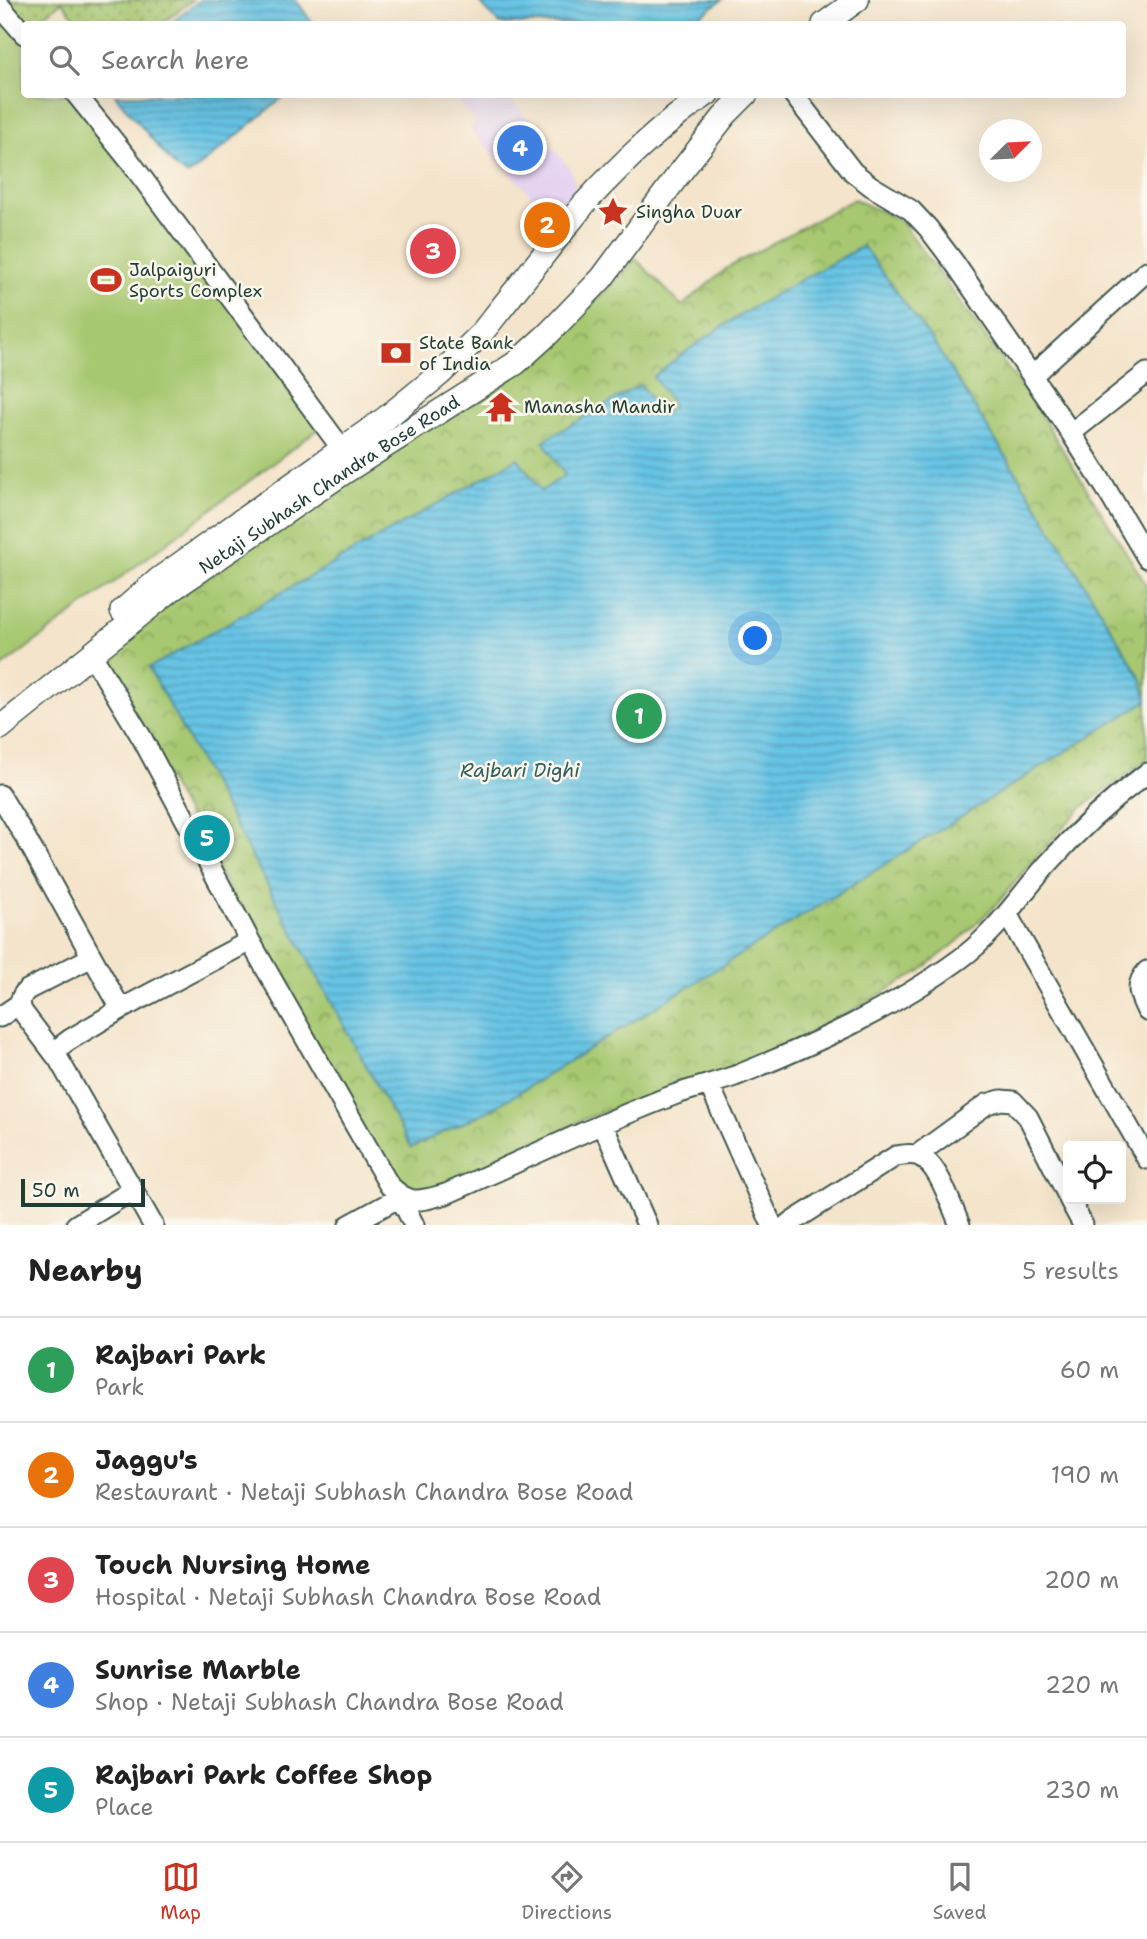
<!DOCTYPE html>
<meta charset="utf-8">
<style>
:root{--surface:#fff;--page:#f6f6f6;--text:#222;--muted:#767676;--line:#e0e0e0;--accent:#c8321e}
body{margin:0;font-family:"Shantell Sans",sans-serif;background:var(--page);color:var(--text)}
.controls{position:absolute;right:21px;bottom:21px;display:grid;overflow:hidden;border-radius:7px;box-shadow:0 7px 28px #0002}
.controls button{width:63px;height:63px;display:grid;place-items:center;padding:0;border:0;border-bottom:2px solid var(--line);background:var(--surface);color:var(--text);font:35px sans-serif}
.compass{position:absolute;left:979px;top:119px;width:63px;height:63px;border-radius:50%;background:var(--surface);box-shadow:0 7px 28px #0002;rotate:66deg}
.scale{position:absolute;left:21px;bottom:18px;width:124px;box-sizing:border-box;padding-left:7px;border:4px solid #1f3d34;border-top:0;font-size:19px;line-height:24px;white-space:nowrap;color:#1f3d34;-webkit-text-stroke:5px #fbf7ec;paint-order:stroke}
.you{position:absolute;left:756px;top:639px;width:24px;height:24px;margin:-18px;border:5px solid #fff;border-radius:50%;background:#1a73e8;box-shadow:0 0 0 10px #1a73e833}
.badge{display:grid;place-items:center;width:46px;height:46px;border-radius:50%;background:var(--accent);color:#fff;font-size:23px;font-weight:700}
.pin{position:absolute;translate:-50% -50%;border:4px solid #fff;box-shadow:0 2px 7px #0006}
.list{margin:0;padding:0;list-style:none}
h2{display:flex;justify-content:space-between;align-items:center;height:91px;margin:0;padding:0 28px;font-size:30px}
h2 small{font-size:23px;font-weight:400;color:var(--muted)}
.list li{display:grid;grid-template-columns:46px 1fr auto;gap:21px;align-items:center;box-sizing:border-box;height:105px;padding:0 28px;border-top:2px solid var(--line)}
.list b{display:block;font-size:26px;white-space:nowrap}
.list p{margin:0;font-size:23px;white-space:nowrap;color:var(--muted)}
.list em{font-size:23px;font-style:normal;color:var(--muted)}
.icon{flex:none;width:38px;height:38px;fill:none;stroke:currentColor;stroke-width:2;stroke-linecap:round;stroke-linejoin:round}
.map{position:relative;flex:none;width:1147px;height:1225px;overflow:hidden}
.search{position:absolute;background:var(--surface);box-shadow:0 7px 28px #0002;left:21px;right:21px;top:21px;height:77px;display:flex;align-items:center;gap:18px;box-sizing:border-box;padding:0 24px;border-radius:7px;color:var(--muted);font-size:26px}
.sheet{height:616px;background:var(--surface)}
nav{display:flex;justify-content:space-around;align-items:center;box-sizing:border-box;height:98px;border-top:2px solid var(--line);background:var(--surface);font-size:19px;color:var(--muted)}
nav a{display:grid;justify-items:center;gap:4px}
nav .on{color:var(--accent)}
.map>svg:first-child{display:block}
.built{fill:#e5d3f1}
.grass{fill:url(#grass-dots);stroke:#638252;stroke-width:2}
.park{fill:url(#park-crowns);stroke:#638252;stroke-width:2}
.garden{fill:#a7c871;stroke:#638252;stroke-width:2}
.water{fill:url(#water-rules);stroke:#43808c;stroke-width:2}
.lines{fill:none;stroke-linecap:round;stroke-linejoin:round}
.minor-casing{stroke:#3f564b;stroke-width:23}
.tertiary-casing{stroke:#3f564b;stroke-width:26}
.minor{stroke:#fff;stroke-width:19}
.tertiary{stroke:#fff;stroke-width:23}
.labels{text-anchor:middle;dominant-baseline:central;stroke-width:5;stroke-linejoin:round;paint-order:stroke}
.poi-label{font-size:18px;fill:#1f3d34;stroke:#fbf7ec;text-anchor:start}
.street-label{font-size:18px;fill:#1f3d34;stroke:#fbf7ec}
.water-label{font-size:19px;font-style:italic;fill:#315f60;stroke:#fbf7ec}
</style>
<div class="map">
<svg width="1147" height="1225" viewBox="0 0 1147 1225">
<defs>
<pattern id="grass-dots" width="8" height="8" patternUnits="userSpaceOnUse" patternTransform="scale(1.75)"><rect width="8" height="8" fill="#a7c871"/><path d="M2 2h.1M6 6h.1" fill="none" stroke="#87a45e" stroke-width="1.8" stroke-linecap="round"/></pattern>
<pattern id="park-crowns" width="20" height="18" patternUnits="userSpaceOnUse" patternTransform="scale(1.75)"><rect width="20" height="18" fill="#a7c871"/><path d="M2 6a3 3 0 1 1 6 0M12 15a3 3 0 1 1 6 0" fill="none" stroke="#87a45e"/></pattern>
<pattern id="water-rules" width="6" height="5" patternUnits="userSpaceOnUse" patternTransform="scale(1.75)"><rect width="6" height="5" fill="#67c4e5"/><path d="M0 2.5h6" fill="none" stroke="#54a0ba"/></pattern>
</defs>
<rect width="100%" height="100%" fill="#fbf7ec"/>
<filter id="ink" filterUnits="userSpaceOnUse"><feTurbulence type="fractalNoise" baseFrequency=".0143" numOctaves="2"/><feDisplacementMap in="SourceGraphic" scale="14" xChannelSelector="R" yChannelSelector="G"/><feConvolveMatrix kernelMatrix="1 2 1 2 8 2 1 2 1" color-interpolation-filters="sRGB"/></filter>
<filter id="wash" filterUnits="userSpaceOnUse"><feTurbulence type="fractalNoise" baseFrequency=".00686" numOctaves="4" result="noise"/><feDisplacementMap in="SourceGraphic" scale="28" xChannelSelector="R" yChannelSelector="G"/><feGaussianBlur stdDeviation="1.57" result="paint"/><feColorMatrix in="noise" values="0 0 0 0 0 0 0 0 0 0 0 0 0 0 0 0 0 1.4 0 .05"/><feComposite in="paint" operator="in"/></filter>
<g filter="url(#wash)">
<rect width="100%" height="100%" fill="#f4e4cb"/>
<!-- built -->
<path class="built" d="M460 95H507L570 168 575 184 574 200 554 220 470 129 477 122 459 103Z"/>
<!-- grass -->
<path class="grass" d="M7 0H193L161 24H80L62 2 33 24H30Z"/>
<!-- park -->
<path class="park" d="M854 199 901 221 1038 410 1147 586V760L1082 807 1029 865 997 904 958 941 919 972 830 1023 749 1064 586 1118 504 1161 430 1191H414L404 1188 380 1164 105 665 106 655 174 601 590 306 636 259 682 306 727 268Z"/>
<!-- garden -->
<path class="garden" d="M0 11 24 41V94L71 95 321 427 0 668Z"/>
<!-- water -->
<path class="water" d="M200 0H296L313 24H170Z
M477 0H722L689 24H500Z
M115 95H286L194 171 187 175 176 168Z
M863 246 934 343 1038 507 1142 680 1147 701 494 1108 411 1148 149 668 518 458 541 491 565 475 543 441 640 385 663 414 674 406 653 377C717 324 790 286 863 246Z"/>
</g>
<g filter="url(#ink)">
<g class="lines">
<!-- minor casing -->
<g class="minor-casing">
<path id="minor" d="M0 6 24 34
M76 94 129 160 342 449
M793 94 853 172 871 186 911 210 928 228 956 265 1071 433 1105 487 1147 558
M1032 376 1147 271
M1071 433 1147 373
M92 655 142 738 250 941 389 1185C410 1206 419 1201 446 1194 521 1161 597 1124 674 1095 694 1088 715 1083 735 1076 813 1045 892 1009 960 959 995 934 1018 898 1046 866 1076 832 1111 800 1147 773
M0 795 27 840 121 1009
M1007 914 1147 1159
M1147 971C1134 985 1139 995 1147 1011
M0 1017 19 1004
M59 1060 22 1011C19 1002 20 997 27 990L92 957
M709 1084 772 1225
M603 1125 647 1225
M917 1155 987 1104 1001 1100 1013 1101 1028 1117 1068 1196
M1069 1199 1083 1225
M76 1225 133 1190
M153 1225 59 1060 57 1053 61 1046 69 1040 121 1009 250 941
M349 1225 400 1197 414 1225
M787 1225 896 1156C903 1155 912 1153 919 1156 939 1164 951 1206 960 1225"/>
</g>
<!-- tertiary casing -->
<g class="tertiary-casing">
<g id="tertiary">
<path d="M824 24 857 0"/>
<path d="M122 611 159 579 386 418 441 373 480 335 584 204C622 163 661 125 707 94"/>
<path id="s1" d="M0 728 171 590 346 471 516 363 548 334 602 278 679 174 726 114 746 94"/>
</g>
</g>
<!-- minor -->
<use href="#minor" class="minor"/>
<!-- tertiary -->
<use href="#tertiary" class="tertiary"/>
</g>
</g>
<!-- icons -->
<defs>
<g id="sight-bare" transform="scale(2.415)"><path d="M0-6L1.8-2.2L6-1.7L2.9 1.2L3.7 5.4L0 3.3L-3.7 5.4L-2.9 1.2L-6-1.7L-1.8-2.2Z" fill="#c8321e" stroke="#fbf7ec" stroke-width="2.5" paint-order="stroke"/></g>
<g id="stadium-bare" transform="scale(2.415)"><path d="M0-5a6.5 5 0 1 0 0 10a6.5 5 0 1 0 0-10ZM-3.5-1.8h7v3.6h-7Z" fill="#c8321e" stroke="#fbf7ec" stroke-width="2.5" paint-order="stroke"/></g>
<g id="bank-bare" transform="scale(2.415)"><path d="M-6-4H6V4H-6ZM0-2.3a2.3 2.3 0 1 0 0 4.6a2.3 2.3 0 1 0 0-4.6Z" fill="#c8321e" stroke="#fbf7ec" stroke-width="2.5" paint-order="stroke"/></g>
<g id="temple-bare" transform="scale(2.415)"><path d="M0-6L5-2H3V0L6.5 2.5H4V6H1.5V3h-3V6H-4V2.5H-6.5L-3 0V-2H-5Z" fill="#c8321e" stroke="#fbf7ec" stroke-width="2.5" paint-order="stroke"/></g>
</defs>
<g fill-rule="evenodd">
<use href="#sight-bare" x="613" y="212"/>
<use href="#stadium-bare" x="106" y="280"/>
<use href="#bank-bare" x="396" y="353"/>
<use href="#temple-bare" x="501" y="407"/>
</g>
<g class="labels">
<!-- poi labels -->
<g class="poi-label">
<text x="636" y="212">Singha Duar</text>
<text x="129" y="270">Jalpaiguri<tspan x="129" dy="21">Sports Complex</tspan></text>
<text x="419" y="343">State Bank<tspan x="419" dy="21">of India</tspan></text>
<text x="524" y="407">Manasha Mandir</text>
</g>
<!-- street labels -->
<g class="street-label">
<text stroke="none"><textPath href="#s1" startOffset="410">Netaji Subhash Chandra Bose Road</textPath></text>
</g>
<!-- water labels -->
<g class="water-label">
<text x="520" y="770">Rajbari Dighi</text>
</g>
</g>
</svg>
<div class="controls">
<button><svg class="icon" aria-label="locate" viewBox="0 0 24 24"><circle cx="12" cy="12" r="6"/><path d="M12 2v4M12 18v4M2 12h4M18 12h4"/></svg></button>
</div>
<svg class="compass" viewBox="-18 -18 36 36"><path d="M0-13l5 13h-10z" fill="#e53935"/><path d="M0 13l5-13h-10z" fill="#767676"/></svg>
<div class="scale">50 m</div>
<div class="you"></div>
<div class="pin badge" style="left:639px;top:716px;background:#2e9e5b">1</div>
<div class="pin badge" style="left:547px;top:225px;background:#e8710a">2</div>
<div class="pin badge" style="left:433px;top:251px;background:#e0444e">3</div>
<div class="pin badge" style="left:520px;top:148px;background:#3f7fe0">4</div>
<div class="pin badge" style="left:207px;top:838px;background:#0f9aa8">5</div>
<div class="search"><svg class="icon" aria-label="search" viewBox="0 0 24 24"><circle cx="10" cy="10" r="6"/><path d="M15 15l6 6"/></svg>Search here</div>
</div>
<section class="sheet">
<h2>Nearby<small>5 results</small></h2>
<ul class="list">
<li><span class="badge" style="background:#2e9e5b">1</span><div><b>Rajbari Park</b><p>Park</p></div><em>60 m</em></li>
<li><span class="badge" style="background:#e8710a">2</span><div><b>Jaggu's</b><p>Restaurant · Netaji Subhash Chandra Bose Road</p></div><em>190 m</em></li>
<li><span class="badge" style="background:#e0444e">3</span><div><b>Touch Nursing Home</b><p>Hospital · Netaji Subhash Chandra Bose Road</p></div><em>200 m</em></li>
<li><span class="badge" style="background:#3f7fe0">4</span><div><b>Sunrise Marble</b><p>Shop · Netaji Subhash Chandra Bose Road</p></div><em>220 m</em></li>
<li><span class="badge" style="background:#0f9aa8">5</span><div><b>Rajbari Park Coffee Shop</b><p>Place</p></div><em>230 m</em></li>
</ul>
</section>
<nav>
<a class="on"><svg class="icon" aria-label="map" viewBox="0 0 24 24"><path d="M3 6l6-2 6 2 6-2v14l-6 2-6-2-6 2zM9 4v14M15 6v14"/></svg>Map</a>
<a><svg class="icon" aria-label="directions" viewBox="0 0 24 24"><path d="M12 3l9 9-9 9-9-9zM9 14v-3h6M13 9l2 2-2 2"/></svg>Directions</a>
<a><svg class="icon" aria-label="saved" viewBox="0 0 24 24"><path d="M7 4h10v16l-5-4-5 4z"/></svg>Saved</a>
</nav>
